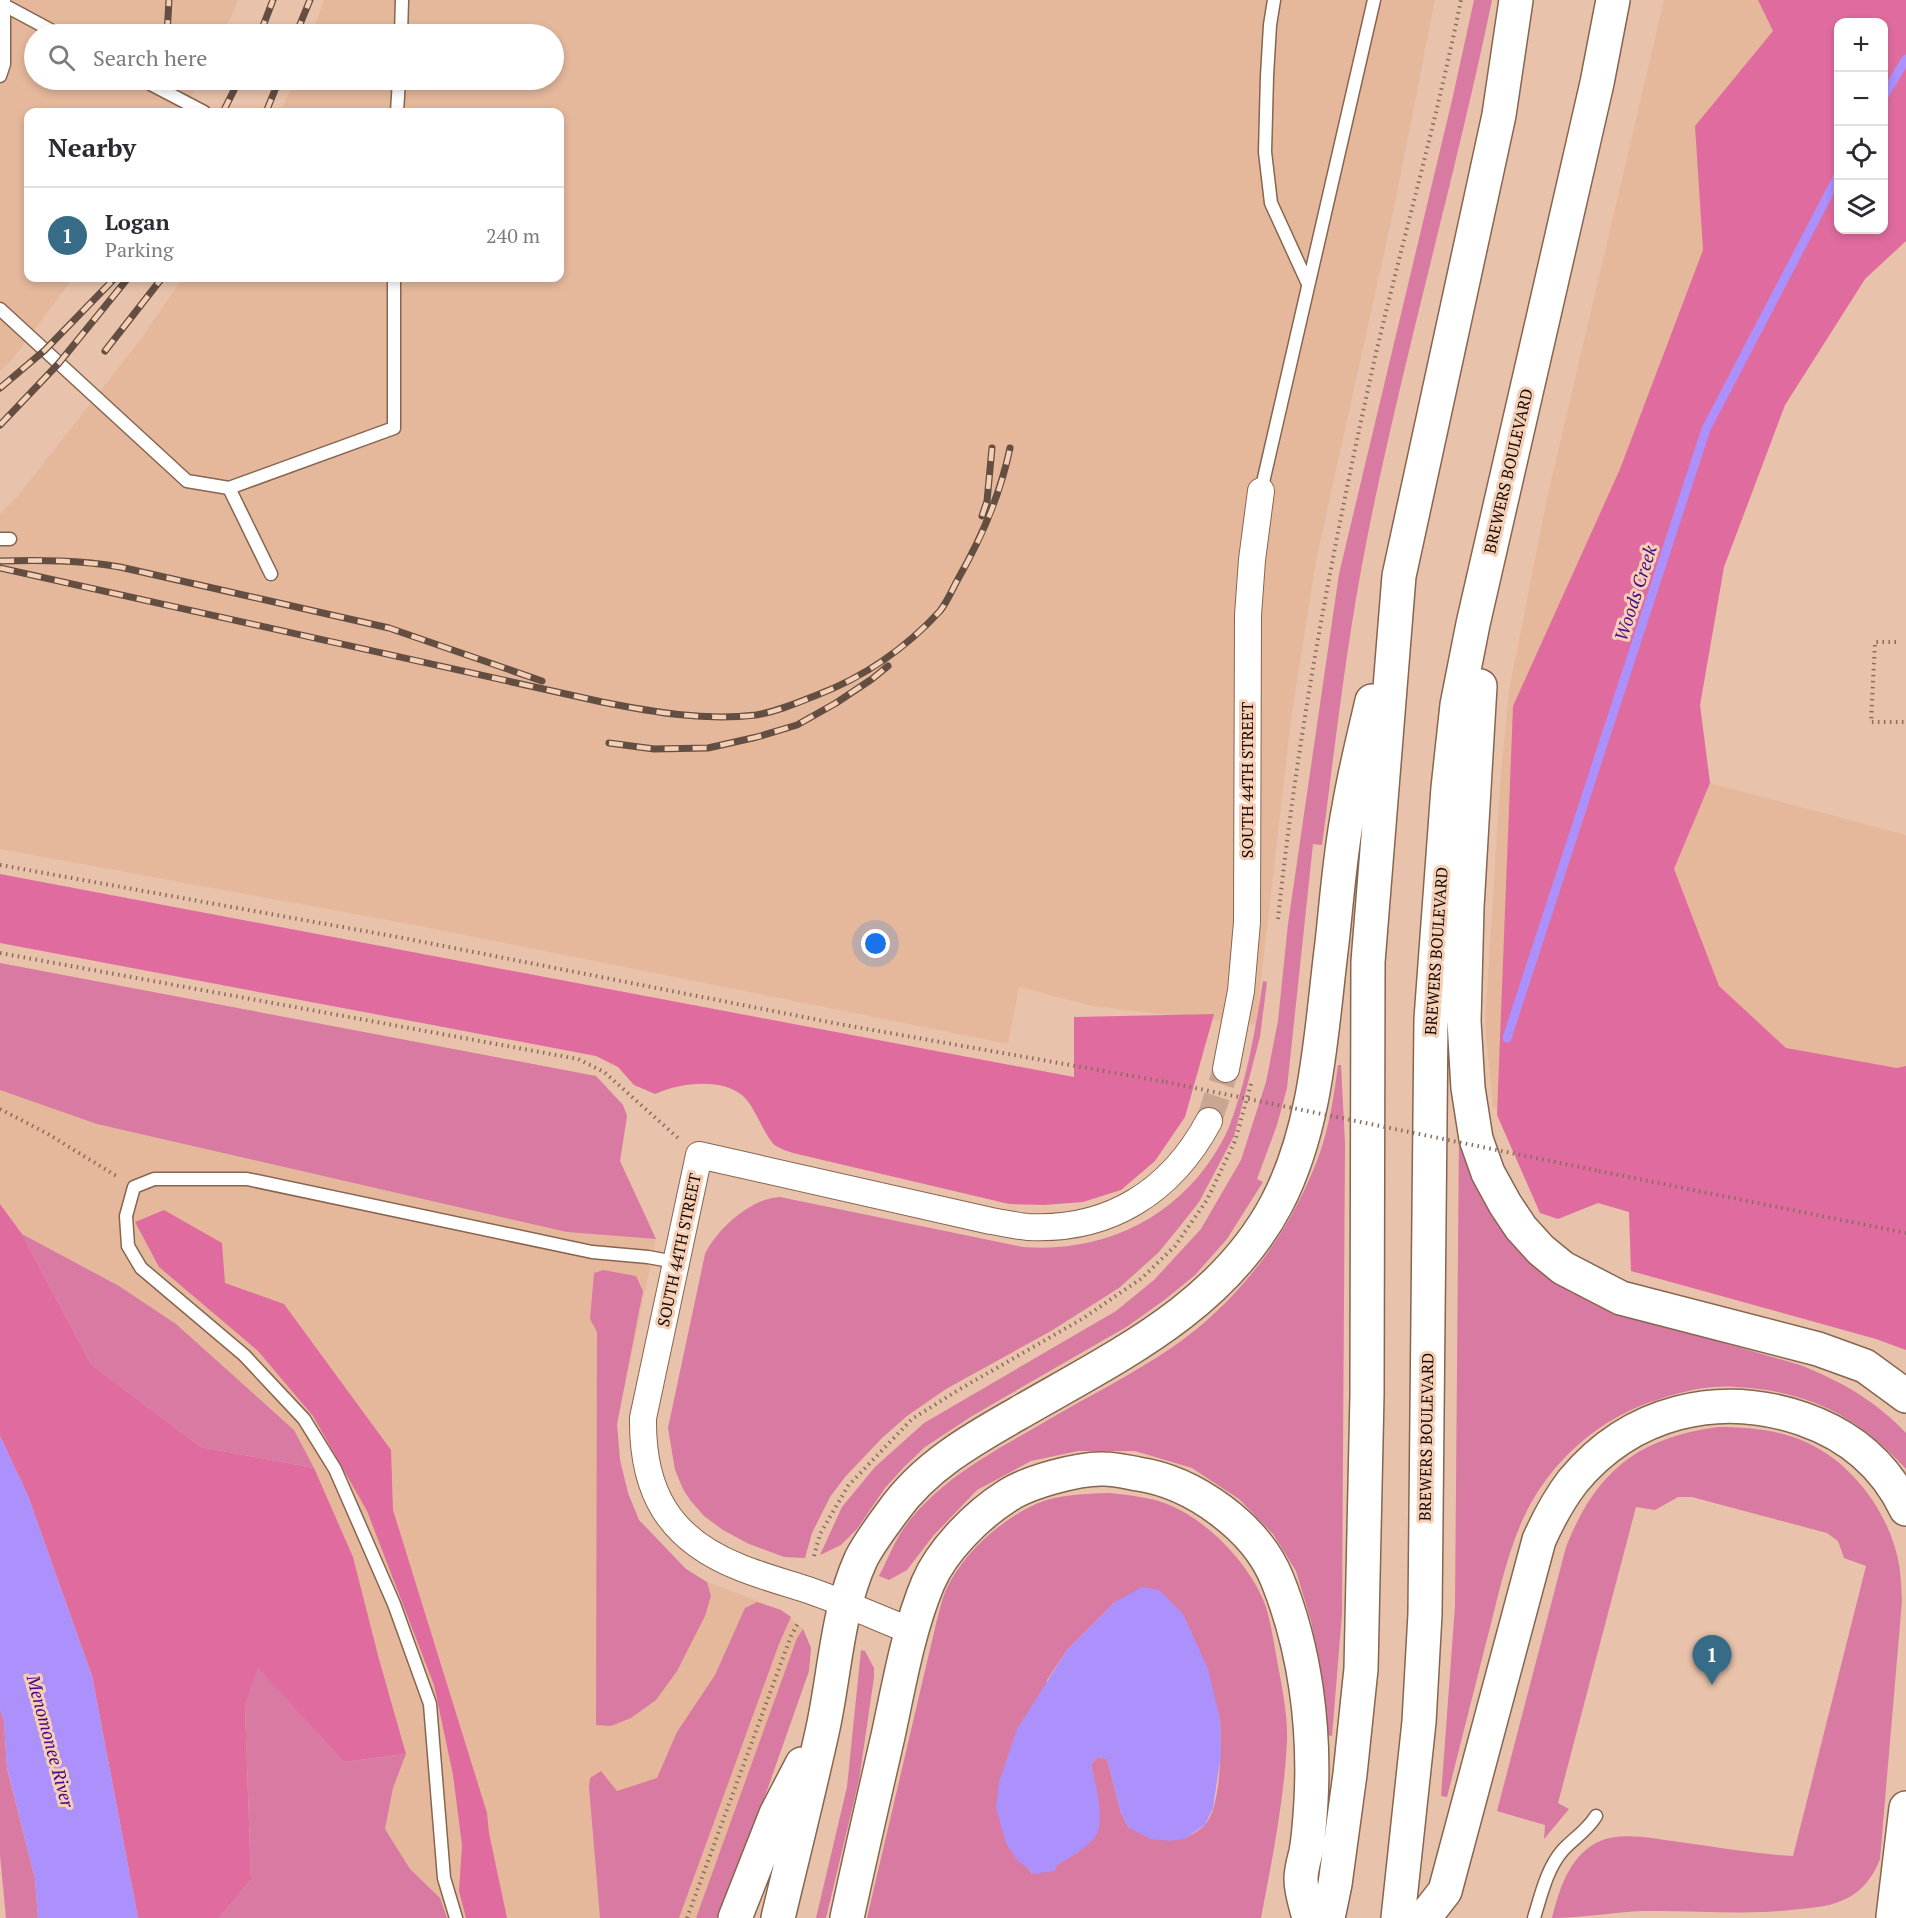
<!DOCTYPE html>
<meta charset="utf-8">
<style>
:root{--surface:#fff;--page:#f7f7f7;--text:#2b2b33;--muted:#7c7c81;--line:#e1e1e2;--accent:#376c88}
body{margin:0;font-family:"PT Serif",serif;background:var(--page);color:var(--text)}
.controls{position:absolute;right:18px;top:18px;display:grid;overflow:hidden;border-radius:12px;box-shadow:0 3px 9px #0003}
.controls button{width:54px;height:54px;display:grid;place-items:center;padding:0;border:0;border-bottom:2px solid var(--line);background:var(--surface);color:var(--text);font:30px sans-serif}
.you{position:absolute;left:876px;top:944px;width:21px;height:21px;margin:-15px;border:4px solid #fff;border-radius:50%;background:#1a73e8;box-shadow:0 0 0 9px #1a73e833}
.badge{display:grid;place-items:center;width:39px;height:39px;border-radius:50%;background:var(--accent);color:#fff;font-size:20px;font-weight:700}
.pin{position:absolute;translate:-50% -50px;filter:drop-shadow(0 2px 3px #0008)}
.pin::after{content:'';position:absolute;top:32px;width:21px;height:18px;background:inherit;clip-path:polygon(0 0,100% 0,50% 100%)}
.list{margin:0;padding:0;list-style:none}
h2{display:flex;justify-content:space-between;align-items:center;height:78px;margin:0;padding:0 24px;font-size:26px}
h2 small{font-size:20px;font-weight:400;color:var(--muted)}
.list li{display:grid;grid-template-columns:39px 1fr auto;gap:18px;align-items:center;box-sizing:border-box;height:96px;padding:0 24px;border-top:2px solid var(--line)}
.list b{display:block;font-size:22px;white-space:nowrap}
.list p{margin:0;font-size:20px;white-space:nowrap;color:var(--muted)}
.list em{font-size:20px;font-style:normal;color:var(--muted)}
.icon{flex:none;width:33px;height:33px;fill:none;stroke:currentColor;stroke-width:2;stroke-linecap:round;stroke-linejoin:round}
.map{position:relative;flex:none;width:1906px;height:1918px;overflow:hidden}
.search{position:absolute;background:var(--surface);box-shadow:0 3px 9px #0003;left:24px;top:24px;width:540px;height:66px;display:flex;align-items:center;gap:15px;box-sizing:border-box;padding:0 21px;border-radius:33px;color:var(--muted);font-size:22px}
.panel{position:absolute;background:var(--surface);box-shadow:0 3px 9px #0003;left:24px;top:108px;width:540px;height:174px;border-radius:12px}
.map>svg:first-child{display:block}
.built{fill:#e5b89c;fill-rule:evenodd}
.green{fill:#d97aa2;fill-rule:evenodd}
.forest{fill:#e06c9f;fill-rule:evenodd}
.water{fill:#ac90fc}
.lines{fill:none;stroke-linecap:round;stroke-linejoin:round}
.stream{stroke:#ac90fc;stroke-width:9}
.street-tunnel{stroke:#c8a691;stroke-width:26;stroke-dasharray:26 13;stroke-linecap:butt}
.lane-casing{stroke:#87654f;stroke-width:15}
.street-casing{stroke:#87654f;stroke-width:28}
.highway-casing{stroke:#87654f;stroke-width:36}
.path{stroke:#886d5e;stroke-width:4;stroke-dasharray:1.5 4.5;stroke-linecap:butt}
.lane{stroke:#fff;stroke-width:12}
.street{stroke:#fff;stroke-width:26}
.highway{stroke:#fff;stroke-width:33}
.rail-casing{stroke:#644e41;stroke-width:7}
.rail{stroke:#f5cfb6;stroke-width:4.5;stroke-dasharray:14;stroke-linecap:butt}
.path-bridge{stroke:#886d5e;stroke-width:4;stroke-dasharray:1.5 4.5;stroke-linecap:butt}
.labels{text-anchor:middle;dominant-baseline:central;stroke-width:6;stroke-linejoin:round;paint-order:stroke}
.street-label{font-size:16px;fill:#150903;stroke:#f5cfb6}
.water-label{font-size:18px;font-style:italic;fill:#44068c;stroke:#f5cfb6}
</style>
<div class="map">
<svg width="1906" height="1918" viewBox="0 0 1906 1918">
<rect width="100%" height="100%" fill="#e8c2aa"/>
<!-- built -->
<path class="built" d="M0 0H238L223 34H34V80H200L183 112H28V278H73L12 360 0 371Z
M324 0H1435L1394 208 1316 561 1291 719 1256 1025 1092 1006 1019 987 1008 1044 404 923 0 849V514L18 496 140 340 183 278H560V112H279L296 80H554V34H312Z
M1664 0H1906V241L1865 279 1785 405 1724 567 1700 705 1710 783 1906 835V1191L1493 1108 1485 1023 1500 784 1509 691 1547 498ZM1838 22H1884V230H1838Z
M0 963 596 1076 623 1105 627 1116 620 1161 656 1239 617 1424 620 1460 628 1493 639 1520 686 1569 702 1580 781 1610 803 1629 811 1648 809 1671 722 1918H447L440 1898 410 1869 385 1829 393 1788 406 1754 379 1659 353 1557 294 1430 176 1324 119 1286 22 1234 0 1204Z"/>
<!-- green -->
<path class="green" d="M1474 0H1492C1454 184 1401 364 1365 549 1346 647 1335 746 1322 845L1313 844 1287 1088 1277 1125 1257 1179 1263 1182 1227 1239 1195 1275 1167 1298 1128 1326 972 1416 925 1447 904 1467 885 1488 857 1529 841 1545 820 1555 842 1507 875 1467 924 1423 1116 1311 1154 1280 1201 1229 1241 1160 1266 1082 1278 1021 1288 924 1339 574 1453 96Z
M0 963 596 1076 623 1105 627 1116 620 1161 656 1239 567 1232 97 1124 0 1090Z
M1263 981 1267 982 1260 1037 1234 1136 1199 1202 1177 1230 1158 1253 1119 1288 1051 1331 946 1389 907 1416 882 1438 845 1477 830 1497 812 1533 805 1558 784 1557 749 1544 723 1530 704 1516 690 1500 683 1489 675 1470 668 1428 705 1254C717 1229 751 1198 780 1197L1023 1247C1099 1253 1172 1221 1214 1155 1219 1147 1225 1137 1229 1127 1247 1080 1255 1031 1263 981Z
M1338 1065H1341L1345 1143 1342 1614 1332 1736 1328 1735 1320 1665 1311 1621 1296 1571 1273 1534 1239 1499 1192 1468 1135 1451H1078L1031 1461 977 1490 933 1536 907 1570 889 1580 879 1576C887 1561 894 1542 904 1528 940 1478 997 1450 1048 1420 1089 1396 1135 1373 1174 1346 1239 1301 1290 1233 1318 1158 1329 1129 1334 1096 1338 1065Z
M1459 1132 1540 1269 1574 1293 1615 1311 1800 1365C1841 1381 1876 1401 1906 1433V1469C1857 1415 1808 1391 1736 1387 1709 1385 1685 1391 1660 1399 1599 1417 1548 1463 1522 1521 1505 1560 1497 1602 1486 1643 1473 1694 1460 1746 1447 1797L1441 1796 1455 1606Z
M22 1234 119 1286 176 1324 294 1430 314 1468 201 1447 91 1364Z
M603 1270 636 1276 643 1291 617 1424 620 1460 628 1493 639 1520 686 1569 707 1582 711 1596 705 1616 677 1671 656 1700 631 1718 611 1726 596 1725 597 1332 590 1319 594 1273Z
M1718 1427C1749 1427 1780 1430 1808 1443 1851 1463 1886 1509 1897 1555 1901 1570 1901 1586 1902 1601L1880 1859C1875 1872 1868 1883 1857 1892 1840 1905 1821 1907 1800 1909 1748 1916 1696 1910 1644 1911 1613 1912 1582 1918 1552 1918 1559 1890 1569 1856 1598 1842 1622 1831 1653 1839 1679 1842 1717 1847 1755 1854 1793 1856L1866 1566 1844 1558 1838 1541 1827 1533 1692 1497H1678L1655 1510 1636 1507 1558 1803 1569 1809 1544 1839 1545 1825 1497 1811 1566 1547C1596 1471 1638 1438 1718 1427Z
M1109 1493C1128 1495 1149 1497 1167 1504 1208 1520 1251 1565 1266 1607 1271 1624 1274 1643 1277 1660 1282 1687 1288 1715 1287 1742 1284 1801 1272 1860 1261 1918H867L935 1628C938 1616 941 1603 945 1592 962 1554 999 1521 1036 1504 1058 1494 1085 1494 1109 1493ZM1115 1602 1220 1719C1221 1744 1222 1808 1204 1826 1199 1831 1190 1835 1184 1839L1129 1828 1121 1813 1107 1759 1098 1757 1091 1764 1098 1804 1078 1852 1057 1865 1032 1874 1028 1868 1047 1680 1067 1650Z
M757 1602 781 1610 791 1617 779 1644 679 1918H600L589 1787 590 1778 601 1771 617 1791 657 1778 677 1732 715 1675 745 1608Z
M803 1629 811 1648 809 1671 722 1918H696L797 1638Z
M861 1650 865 1651 874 1668V1677L859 1780 826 1918H816L847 1787Z
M258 1667 344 1762 406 1754 393 1788 385 1829 410 1869 440 1898 447 1918H219L251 1880 245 1707Z
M0 1709 4 1721 7 1768 35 1879 38 1918H6L0 1855Z"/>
<!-- forest -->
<path class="forest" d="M1758 0H1906V241L1865 279 1785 405 1724 567 1700 705 1710 783 1674 869 1719 986 1786 1048 1897 1068 1906 1066V1350L1876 1339 1631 1271 1629 1212 1598 1203 1558 1219 1540 1213 1497 1115 1513 706 1620 469 1703 250 1695 126 1773 31ZM1884 22V230H1838V22Z
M0 874 1074 1077V1017L1214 1014 1185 1117 1155 1161 1121 1190 1083 1202 1044 1205 1009 1204 793 1153C787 1151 781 1149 776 1146 766 1140 755 1106 743 1096 722 1077 678 1083 655 1094L634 1085 618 1067 596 1056 0 943Z
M0 1204 22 1234 91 1364 201 1447 314 1468 353 1557 379 1659 406 1754 344 1762 258 1668 245 1707 251 1880 219 1918H138L92 1676 28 1496 0 1436Z
M164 1210 222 1243 225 1283 284 1304 391 1450 393 1510 487 1813 489 1833 507 1918H466L459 1891 462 1845 453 1775 434 1685 367 1511 313 1416 258 1351 159 1267 135 1222Z"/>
<!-- water -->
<path class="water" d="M0 1436 28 1496 92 1676 138 1918H38L35 1879 7 1767 4 1721 0 1709Z
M1142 1587 1159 1590 1183 1614 1208 1669 1220 1719 1221 1754 1213 1808 1205 1825 1184 1839 1169 1841 1151 1839 1129 1828 1121 1813 1107 1759 1098 1757 1091 1764C1095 1782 1106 1822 1095 1837 1085 1849 1071 1857 1057 1865L1055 1871 1032 1874 1028 1868 1018 1861 1006 1843 996 1808 999 1782 1017 1729 1067 1650 1115 1602Z"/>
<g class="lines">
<!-- stream -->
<path class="stream" d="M1884 96 1906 59
M1507 1038 1706 429 1838 176"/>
<!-- street-tunnel -->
<path class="street-tunnel" d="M1209 1121 1226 1069"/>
<!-- lane casing -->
<g class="lane-casing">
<path id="lane" d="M1274 0 1270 25 1267 76 1265 152 1271 203 1308 284
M4 5 58 34
M401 34 402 0
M0 76 4 64V0
M143 80 204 112
M397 112 399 80
M0 309 187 481 229 488 394 428V278
M229 488 271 574
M1261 491 1374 0
M0 539H10
M456 1918 444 1878 430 1704 394 1604 335 1469 304 1419 244 1355 141 1268 128 1246 126 1216 134 1187 154 1179H247L592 1252 648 1257 675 1262
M1534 1918C1541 1895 1547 1868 1563 1850 1574 1838 1587 1831 1596 1816"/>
</g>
<!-- street casing -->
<g class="street-casing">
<path id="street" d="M1226 1069 1241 991 1247 922 1248 615 1252 560 1261 491
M911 1631C876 1617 841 1601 805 1589 783 1582 761 1576 739 1567 669 1539 642 1492 643 1418L699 1155 991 1221C1003 1223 1016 1226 1028 1227 1109 1231 1171 1192 1209 1121"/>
</g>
<!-- highway casing -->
<g class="highway-casing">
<path id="highway" d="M1480 686 1467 907 1464 1021 1468 1088 1476 1139 1488 1173 1505 1204 1521 1228 1541 1250 1563 1268 1621 1298 1818 1349 1865 1366 1906 1396
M1893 1917 1906 1808
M735 1918 776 1814 802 1764
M778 1918C793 1855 809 1792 823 1728 835 1672 837 1612 861 1559 869 1543 882 1526 893 1511 924 1467 971 1440 1017 1414 1115 1357 1222 1308 1277 1203 1318 1124 1321 1030 1332 943 1337 898 1340 852 1349 807 1355 771 1364 736 1372 701
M847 1918C860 1857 874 1797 888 1736 899 1685 908 1631 928 1583 942 1550 977 1515 1007 1496 1028 1482 1079 1468 1104 1469 1115 1469 1127 1472 1138 1474 1193 1482 1256 1527 1277 1579 1305 1648 1315 1726 1311 1801 1310 1818 1309 1835 1306 1852 1304 1860 1301 1870 1301 1879 1301 1892 1306 1906 1309 1918
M1328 1918 1335 1884 1350 1774 1361 1669 1367 1395 1368 962 1399 576 1499 115 1516 0
M1398 1918 1419 1722 1425 1614 1431 1019 1448 788 1457 705 1473 624 1597 83 1613 0
M1424 1918 1445 1891 1539 1540C1548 1520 1559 1499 1573 1481 1631 1411 1719 1390 1803 1419 1849 1435 1885 1465 1906 1509"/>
</g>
<!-- path -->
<path class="path" d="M1896 642H1875L1871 722H1906
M0 865 403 938 839 1024 1166 1082
M1278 919C1298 729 1334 540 1376 353 1404 235 1437 119 1461 0
M0 953 578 1059 604 1072 678 1138
M0 1109 48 1134 118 1177
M1599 1171 1906 1233
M814 1556 820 1534 848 1486 912 1419 960 1389 1082 1319 1142 1278 1175 1246 1207 1200 1235 1141 1251 1084
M687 1918 791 1636 798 1623"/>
<!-- lane -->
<use href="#lane" class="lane"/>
<!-- street -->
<use href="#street" class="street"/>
<!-- highway -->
<use href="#highway" class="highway"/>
<!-- rail casing -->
<g class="rail-casing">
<path id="rail" d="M167 34 169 0
M260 34 273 0
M296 34 310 0
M223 112 239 80
M266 112 279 80
M105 351 162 278
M0 388 45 350 115 278
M0 425 59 363 128 278
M982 516 987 501 992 448
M0 561C41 560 79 560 120 567L389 628 542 681
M0 568 602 702C653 712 703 721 756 715 776 712 797 703 817 695 864 677 905 649 940 611 947 602 952 590 958 579 982 537 1000 496 1010 448
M609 743 654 749 708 748 757 737 797 725 836 703 872 679 888 666"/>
</g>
<!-- rail -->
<use href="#rail" class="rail"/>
<!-- path-bridge -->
<path class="path-bridge" d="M1166 1082 1599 1171"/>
</g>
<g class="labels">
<!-- street labels -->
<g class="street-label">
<text transform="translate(1508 471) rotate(-77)">BREWERS BOULEVARD</text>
<text transform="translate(1247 780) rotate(-90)">SOUTH 44TH STREET</text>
<text transform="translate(1436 951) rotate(-86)">BREWERS BOULEVARD</text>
<text transform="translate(679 1250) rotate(-78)">SOUTH 44TH STREET</text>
<text transform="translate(1426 1437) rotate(-89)">BREWERS BOULEVARD</text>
</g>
<!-- water labels -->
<g class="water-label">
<text transform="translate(1635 593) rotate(-72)">Woods Creek</text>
<text transform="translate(51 1741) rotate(75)">Menomonee River</text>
</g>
</g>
</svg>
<div class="controls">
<button>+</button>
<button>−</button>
<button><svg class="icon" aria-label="locate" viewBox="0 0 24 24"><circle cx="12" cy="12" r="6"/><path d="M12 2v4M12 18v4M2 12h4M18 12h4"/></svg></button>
<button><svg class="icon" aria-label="layers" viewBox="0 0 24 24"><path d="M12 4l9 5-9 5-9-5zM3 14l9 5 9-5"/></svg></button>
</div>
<div class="you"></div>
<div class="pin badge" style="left:1712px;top:1685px">1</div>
<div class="search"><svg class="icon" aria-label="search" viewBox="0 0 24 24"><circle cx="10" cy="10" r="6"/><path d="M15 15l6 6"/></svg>Search here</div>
<section class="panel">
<h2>Nearby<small></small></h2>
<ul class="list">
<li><span class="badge">1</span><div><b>Logan</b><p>Parking</p></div><em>240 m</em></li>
</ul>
</section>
</div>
